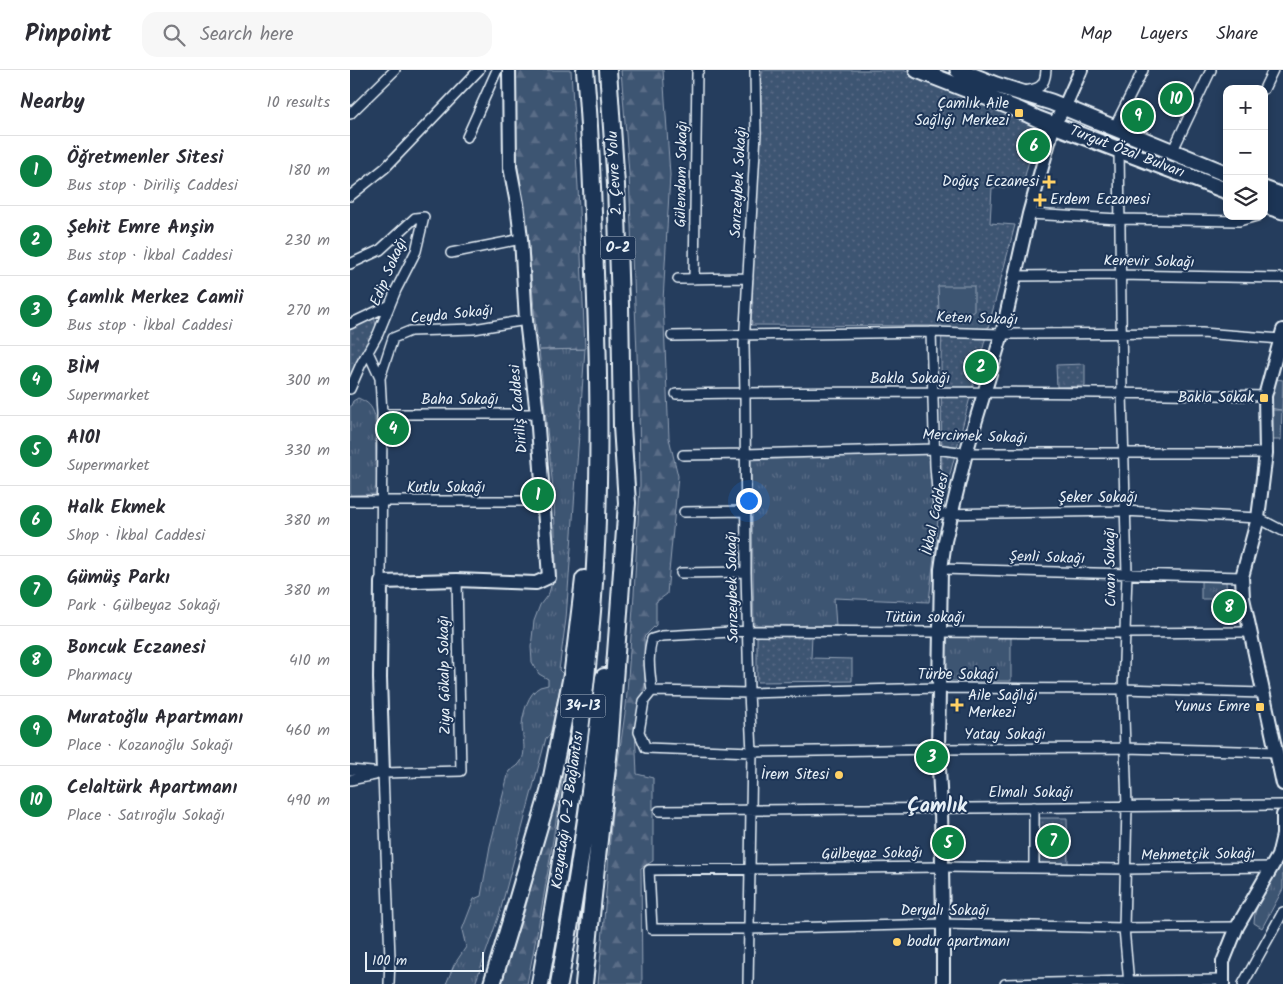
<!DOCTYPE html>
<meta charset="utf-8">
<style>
:root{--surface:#fff;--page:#f7f7f7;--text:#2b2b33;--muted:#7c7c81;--line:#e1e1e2;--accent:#0b8043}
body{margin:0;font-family:Kalam,sans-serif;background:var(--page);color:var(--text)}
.controls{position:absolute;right:15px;top:15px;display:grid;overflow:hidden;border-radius:10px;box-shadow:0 2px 8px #0003}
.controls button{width:45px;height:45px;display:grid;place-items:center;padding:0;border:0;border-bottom:1px solid var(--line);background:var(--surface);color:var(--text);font:25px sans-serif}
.scale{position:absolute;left:15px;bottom:12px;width:119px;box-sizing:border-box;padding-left:5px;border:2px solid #e8f1f8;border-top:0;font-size:14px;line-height:18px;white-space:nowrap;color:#e8f1f8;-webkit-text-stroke:4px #1d3557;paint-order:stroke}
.you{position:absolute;left:398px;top:430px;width:18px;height:18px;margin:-12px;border:4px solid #fff;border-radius:50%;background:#1a73e8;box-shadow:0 0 0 8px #1a73e833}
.badge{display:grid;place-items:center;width:32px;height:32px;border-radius:50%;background:var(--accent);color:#fff;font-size:16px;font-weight:700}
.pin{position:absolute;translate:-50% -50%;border:2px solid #fff;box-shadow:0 1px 5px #0006}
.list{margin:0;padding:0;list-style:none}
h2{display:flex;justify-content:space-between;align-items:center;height:65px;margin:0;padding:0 20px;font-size:21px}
h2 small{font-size:16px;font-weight:400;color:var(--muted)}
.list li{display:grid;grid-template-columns:32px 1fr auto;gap:15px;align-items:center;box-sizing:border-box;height:70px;padding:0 20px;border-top:1px solid var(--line)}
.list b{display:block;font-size:19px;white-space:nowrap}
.list p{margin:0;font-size:16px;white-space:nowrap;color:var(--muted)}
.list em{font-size:16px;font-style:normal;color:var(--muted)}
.icon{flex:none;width:28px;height:28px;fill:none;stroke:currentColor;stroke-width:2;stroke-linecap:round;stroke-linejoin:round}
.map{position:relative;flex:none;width:933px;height:914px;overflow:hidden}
header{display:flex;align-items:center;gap:30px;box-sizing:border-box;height:70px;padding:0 25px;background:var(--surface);border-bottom:1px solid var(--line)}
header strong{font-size:24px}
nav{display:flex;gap:28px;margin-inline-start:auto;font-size:18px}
.search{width:350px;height:45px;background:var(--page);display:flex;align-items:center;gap:12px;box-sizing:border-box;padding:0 18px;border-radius:15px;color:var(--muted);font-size:19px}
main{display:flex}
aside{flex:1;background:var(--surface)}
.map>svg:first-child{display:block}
.grass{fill:url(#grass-tufts);stroke:#93a2b5}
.forest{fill:url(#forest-firs);stroke:#93a2b5}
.park{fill:url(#park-dots);stroke:#93a2b5}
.garden{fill:#3e5472;stroke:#93a2b5}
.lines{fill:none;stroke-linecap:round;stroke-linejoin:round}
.street-casing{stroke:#e8f1f8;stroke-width:12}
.secondary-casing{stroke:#e8f1f8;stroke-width:16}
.primary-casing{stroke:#e8f1f8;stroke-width:19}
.highway-casing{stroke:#e8f1f8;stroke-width:20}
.street{stroke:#1d3557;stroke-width:9}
.secondary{stroke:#1d3557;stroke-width:12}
.primary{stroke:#1d3557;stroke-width:15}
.highway{stroke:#1d3557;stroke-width:16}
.poi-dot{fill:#ffd166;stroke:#1d3557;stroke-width:2}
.labels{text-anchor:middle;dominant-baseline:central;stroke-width:4;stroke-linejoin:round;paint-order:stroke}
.shield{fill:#1d3557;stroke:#abb9c8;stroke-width:1}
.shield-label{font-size:14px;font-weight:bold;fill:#e8f1f8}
.poi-label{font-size:15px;fill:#e8f1f8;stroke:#1d3557;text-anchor:end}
.street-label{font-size:15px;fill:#e8f1f8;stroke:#1d3557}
.district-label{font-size:20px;font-weight:bold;fill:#e8f1f8;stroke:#1d3557}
</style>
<header>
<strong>Pinpoint</strong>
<div class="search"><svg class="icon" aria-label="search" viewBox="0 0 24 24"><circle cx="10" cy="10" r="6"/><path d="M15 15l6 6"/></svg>Search here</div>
<nav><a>Map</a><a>Layers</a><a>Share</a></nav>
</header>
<main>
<aside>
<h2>Nearby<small>10 results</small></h2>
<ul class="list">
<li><span class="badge">1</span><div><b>Öğretmenler Sitesi</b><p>Bus stop · Diriliş Caddesi</p></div><em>180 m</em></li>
<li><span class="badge">2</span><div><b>Şehit Emre Anşin</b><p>Bus stop · İkbal Caddesi</p></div><em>230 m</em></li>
<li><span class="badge">3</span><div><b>Çamlık Merkez Camii</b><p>Bus stop · İkbal Caddesi</p></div><em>270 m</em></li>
<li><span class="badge">4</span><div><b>BİM</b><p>Supermarket</p></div><em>300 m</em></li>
<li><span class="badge">5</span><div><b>A101</b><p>Supermarket</p></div><em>330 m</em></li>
<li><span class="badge">6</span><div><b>Halk Ekmek</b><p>Shop · İkbal Caddesi</p></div><em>380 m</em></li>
<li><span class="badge">7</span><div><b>Gümüş Parkı</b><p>Park · Gülbeyaz Sokağı</p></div><em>380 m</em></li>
<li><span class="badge">8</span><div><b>Boncuk Eczanesi</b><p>Pharmacy</p></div><em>410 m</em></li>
<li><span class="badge">9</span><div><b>Muratoğlu Apartmanı</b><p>Place · Kozanoğlu Sokağı</p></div><em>460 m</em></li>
<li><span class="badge">10</span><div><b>Celaltürk Apartmanı</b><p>Place · Satıroğlu Sokağı</p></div><em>490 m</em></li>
</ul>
</aside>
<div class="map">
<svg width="933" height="914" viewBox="0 0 933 914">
<defs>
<pattern id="grass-tufts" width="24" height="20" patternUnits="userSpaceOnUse" patternTransform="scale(1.25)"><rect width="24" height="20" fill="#3e5472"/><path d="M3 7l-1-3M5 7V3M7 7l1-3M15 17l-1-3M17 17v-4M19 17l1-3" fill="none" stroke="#5a6d87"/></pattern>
<pattern id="forest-firs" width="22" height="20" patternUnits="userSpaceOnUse" patternTransform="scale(1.25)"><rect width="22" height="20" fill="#3e5472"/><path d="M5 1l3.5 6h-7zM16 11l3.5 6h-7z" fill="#5a6d87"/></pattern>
<pattern id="park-dots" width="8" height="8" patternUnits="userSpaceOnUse" patternTransform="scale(1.25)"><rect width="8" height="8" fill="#3e5472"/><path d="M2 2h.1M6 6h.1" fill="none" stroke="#5a6d87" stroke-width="1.8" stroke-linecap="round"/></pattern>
</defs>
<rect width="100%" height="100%" fill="#253d5d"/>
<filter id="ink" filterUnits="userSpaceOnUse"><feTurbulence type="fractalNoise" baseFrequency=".02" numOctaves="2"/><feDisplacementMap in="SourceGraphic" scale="10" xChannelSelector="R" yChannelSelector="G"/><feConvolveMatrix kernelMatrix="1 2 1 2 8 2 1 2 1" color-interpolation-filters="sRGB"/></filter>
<g filter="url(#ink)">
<!-- grass -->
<path class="grass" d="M235 279 216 549 209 600 213 604 200 665 196 668 150 842 125 914H96L104 895 116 877 112 860 124 829 131 826 140 776 159 701C162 699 167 697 169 694 178 684 172 667 172 655 173 643 178 623 190 617 193 616 195 616 198 615V609L189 604 182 592 181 577 184 551 190 535 199 523 206 497 204 429 189 280Z
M8 328C19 333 21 335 25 346L27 424 0 425V338L3 331Z
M582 382V444L588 449 579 532 484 528 486 556 404 555 401 390Z
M851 511H876L877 529H851Z
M593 565 661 567V611H594Z
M933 772V819L912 858 904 853 905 843Z"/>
<!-- forest -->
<path class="forest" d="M160 0H221L228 117 235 279 189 280 185 251 176 143 168 99Z
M271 0H313L320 105 313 231 319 368 328 406 317 524 306 532V555L294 567 295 616 285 658 287 704 303 708V791L291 798 292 914H248L254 850 263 728 276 636 284 524 290 415 289 334 284 210 283 209 279 103Z
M214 682H216C205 760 193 837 177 914H150L174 843 199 750Z"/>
<!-- park -->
<path class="park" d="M412 0H552L586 9 688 57 672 117 642 118 640 153 665 155 593 431H592L591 291 592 256 401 255Z
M24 244 26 257 0 312V257Z
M735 294V316L707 317 706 295Z
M462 565 461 588 502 589V611L407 612V566Z
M688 748H717L718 793 688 794Z"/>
<!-- garden -->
<path class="garden" d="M588 216H624V242H589Z
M926 309 933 310 931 370H918L919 340H931L920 338Z"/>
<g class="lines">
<!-- street casing -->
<g class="street-casing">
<path id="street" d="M914 19 923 0
M673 21C689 19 695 17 696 0
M0 44 45 0
M764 58 793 0
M117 67 147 0
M769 79 772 323 777 504 773 619 777 737 774 858 779 914
M822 82 861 0
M0 126 35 98 129 0
M679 144 769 149 889 151 907 146
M101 183 171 169
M0 194 30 180 65 148 74 147 66 181 46 220 28 264 11 294 0 319
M666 206 770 205 933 208
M328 209 398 208
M344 209 347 2 349 0
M0 254 40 235
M581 262 585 396 589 444 774 441 908 448 933 461
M322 266 581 262 652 264 852 263 931 269
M18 282 30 308 32 344 31 512
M30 308 43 268 60 261 124 259 176 250
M326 324C522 321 718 321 915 326
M32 344H187
M333 385 395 384 585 379 616 383H916
M0 431H193
M334 442 395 441
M591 499 892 507
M331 503 396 502
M302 621 294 631 289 662 296 678 402 682 588 679 775 678 927 682
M302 621C300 603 297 586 302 569L312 566 398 561 775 563 901 562
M302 621 399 623 588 618 773 619 913 623
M0 700 33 703 111 701 107 510
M33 703 40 888 39 914
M0 710 25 705
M309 741 933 735
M684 797V737
M887 857 774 858 593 854 399 859H302L299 800 592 797 775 799 922 797
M398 914 402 682 399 623 396 502 395 323 394 275 406 63 405 0
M655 914 779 911 873 910
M893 914 933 842"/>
</g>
<!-- secondary casing -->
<g class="secondary-casing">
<path id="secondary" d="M933 260 915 326 916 383 908 448 892 507 893 528 933 714
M33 703 30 608 31 512 107 510 186 513 199 507 187 344 176 250 171 169 167 134 160 97 159 0
M593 914V854L591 738 588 679 591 499 595 471 616 383 652 264 679 144 704 54 714 38 731 0
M873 914V892L887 857 928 786 933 765V745"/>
</g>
<!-- primary casing -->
<g class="primary-casing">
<path id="primary" d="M567 0 669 40 688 49 877 121
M608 0 646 15 701 32 877 104
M914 119 933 126
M914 135 933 141"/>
</g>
<!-- highway casing -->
<g class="highway-casing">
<path id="highway" d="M142 914 165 838 199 722 223 600 234 509
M190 914C210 802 229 690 239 576 251 452 250 327 245 203 243 135 241 67 235 0
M209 914C228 812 243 710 254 607
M234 914 246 797 259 679 277 433 272 356 270 235 266 115 258 0"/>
</g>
<!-- street -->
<use href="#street" class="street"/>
<!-- secondary -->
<use href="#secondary" class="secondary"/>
<!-- primary -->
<use href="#primary" class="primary"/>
<!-- highway -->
<use href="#highway" class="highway"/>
</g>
</g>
<!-- markers -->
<g class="poi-dot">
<rect x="664" y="38" width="10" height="10" rx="2.5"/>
<path d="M696.5 104.5h5v5h5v5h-5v5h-5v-5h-5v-5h5z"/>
<path d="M687.5 122.5h5v5h5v5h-5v5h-5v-5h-5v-5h5z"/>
<rect x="909" y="323" width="10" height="10" rx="2.5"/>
<path d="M604.5 627.5h5v5h5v5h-5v5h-5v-5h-5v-5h5z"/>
<rect x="905" y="632" width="10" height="10" rx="2.5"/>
<circle cx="489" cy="705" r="5"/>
<circle cx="547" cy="872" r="5"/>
</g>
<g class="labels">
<!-- shield labels -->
<g class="shield">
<rect x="250.5" y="166.5" width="35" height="23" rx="4"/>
<rect x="210.5" y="624.5" width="45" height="23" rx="4"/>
</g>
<g class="shield-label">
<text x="268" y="178">O-2</text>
<text x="233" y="636">34-13</text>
</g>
<!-- poi labels -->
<g class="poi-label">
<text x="659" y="34">Çamlık Aile<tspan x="659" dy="17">Sağlığı Merkezi</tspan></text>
<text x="689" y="112">Doğuş Eczanesi</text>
<text x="700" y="130" text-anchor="start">Erdem Eczanesi</text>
<text x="904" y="328">Bakla Sokak</text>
<text x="618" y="626" text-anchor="start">Aile Sağlığı<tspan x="618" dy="17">Merkezi</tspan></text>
<text x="900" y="637">Yunus Emre</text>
<text x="479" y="705">İrem Sitesi</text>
<text x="557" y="872" text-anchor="start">bodur apartmanı</text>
</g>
<!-- street labels -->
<g class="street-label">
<text transform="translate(777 82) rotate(21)">Turgut Özal Bulvarı</text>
<text transform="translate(265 103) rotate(-93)">2. Çevre Yolu</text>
<text transform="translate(332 104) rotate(-89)">Gülendam Sokağı</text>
<text transform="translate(389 112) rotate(-87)">Sarızeybek Sokağı</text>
<text transform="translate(799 192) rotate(1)">Kenevir Sokağı</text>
<text transform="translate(39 202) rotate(-67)">Edip Sokağı</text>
<text transform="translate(102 245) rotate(-6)">Ceyda Sokağı</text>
<text transform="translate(627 249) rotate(2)">Keten Sokağı</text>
<text x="560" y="309">Bakla Sokağı</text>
<text x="110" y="330">Baha Sokağı</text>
<text transform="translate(169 339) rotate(-95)">Diriliş Caddesi</text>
<text transform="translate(625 367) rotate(2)">Mercimek Sokağı</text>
<text x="96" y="418">Kutlu Sokağı</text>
<text x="748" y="428">Şeker Sokağı</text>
<text transform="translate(586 444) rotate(-78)">İkbal Caddesi</text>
<text transform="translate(697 488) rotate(2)">Şenli Sokağı</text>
<text transform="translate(761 497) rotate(-91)">Civan Sokağı</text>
<text transform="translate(383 517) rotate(-91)">Sarızeybek Sokağı</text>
<text x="575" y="548">Tütün sokağı</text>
<text transform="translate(95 605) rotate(-91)">Ziya Gökalp Sokağı</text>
<text x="608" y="605">Türbe Sokağı</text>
<text x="655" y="665">Yatay Sokağı</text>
<text x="681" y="723">Elmalı Sokağı</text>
<text transform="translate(218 740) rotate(-82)">Kozyatağı O-2 Bağlantısı</text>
<text transform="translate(522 784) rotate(-1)">Gülbeyaz Sokağı</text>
<text transform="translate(848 785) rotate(-1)">Mehmetçik Sokağı</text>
<text x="595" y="841">Deryalı Sokağı</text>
</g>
<!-- district labels -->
<g class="district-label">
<text x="587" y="737">Çamlık</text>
</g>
</g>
</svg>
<div class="controls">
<button>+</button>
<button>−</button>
<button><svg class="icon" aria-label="layers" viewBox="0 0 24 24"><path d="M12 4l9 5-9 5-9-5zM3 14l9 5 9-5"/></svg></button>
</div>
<div class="scale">100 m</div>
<div class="you"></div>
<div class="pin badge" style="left:188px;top:425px">1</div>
<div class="pin badge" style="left:631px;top:297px">2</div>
<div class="pin badge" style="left:582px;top:687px">3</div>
<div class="pin badge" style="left:43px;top:359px">4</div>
<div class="pin badge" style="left:598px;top:773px">5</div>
<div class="pin badge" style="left:684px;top:76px">6</div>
<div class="pin badge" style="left:703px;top:771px">7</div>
<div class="pin badge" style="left:879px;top:537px">8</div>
<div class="pin badge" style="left:788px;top:46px">9</div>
<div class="pin badge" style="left:826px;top:29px">10</div>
</div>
</main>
